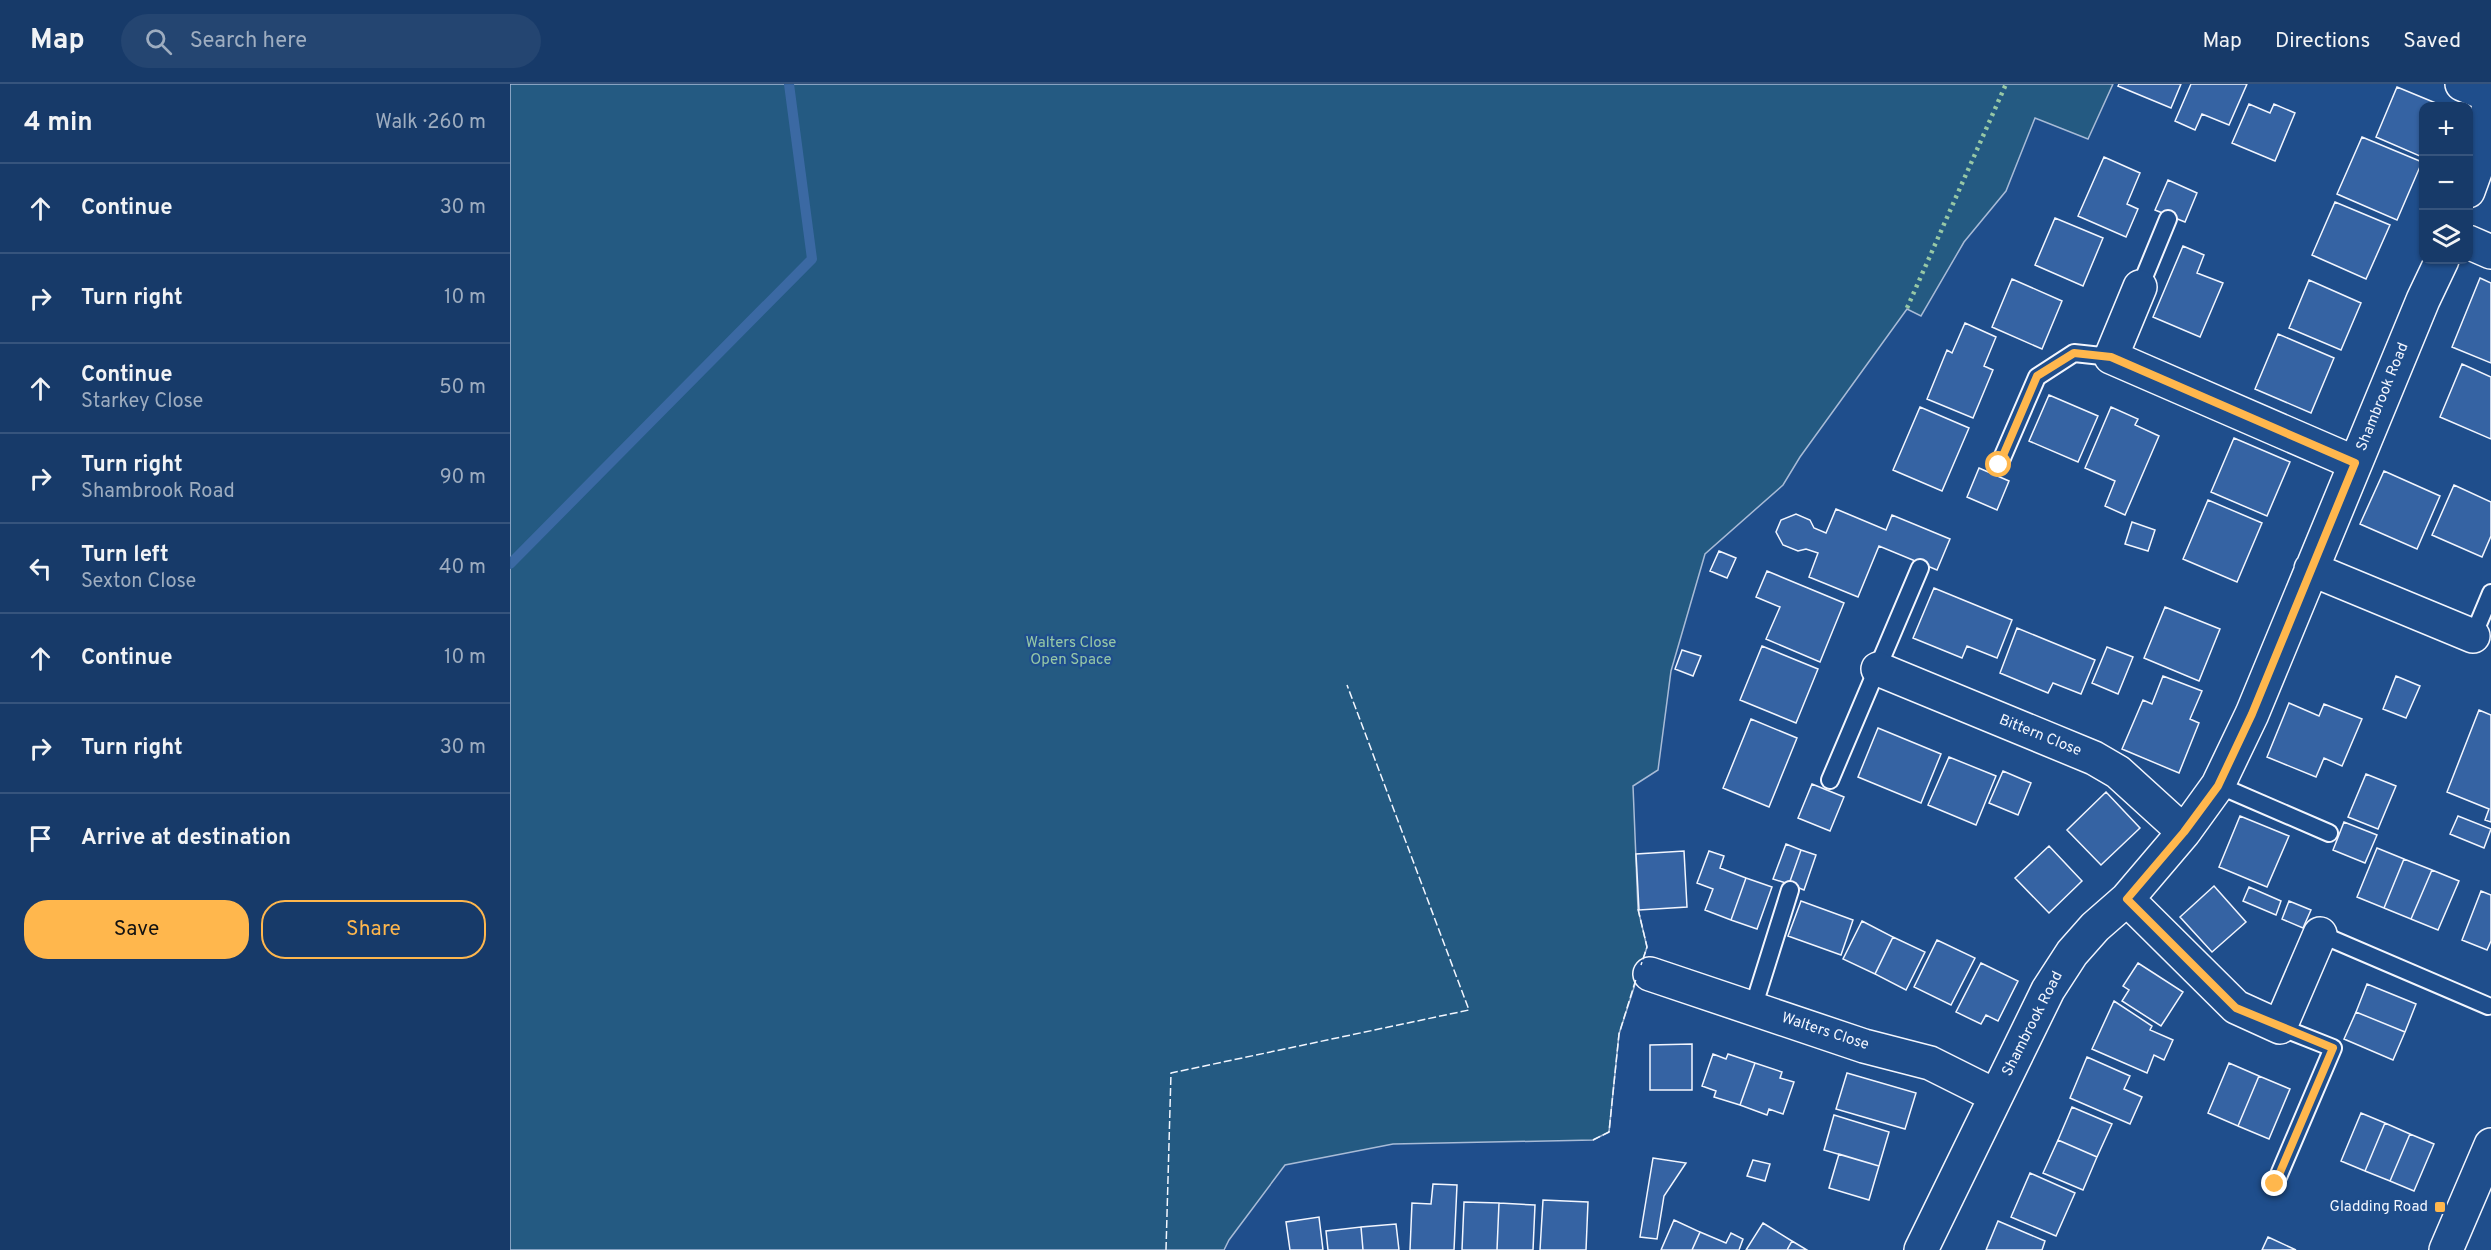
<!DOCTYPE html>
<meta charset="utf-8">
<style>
:root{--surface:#173a69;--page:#244571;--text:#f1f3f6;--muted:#9eadc0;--line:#36547d;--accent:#ffb74d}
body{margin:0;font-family:Overpass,sans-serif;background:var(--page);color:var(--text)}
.controls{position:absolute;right:18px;top:18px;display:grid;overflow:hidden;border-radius:12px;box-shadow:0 2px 4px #0004}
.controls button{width:54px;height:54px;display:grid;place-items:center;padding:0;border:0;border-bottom:2px solid var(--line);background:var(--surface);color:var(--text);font:30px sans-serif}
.stop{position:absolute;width:18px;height:18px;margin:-14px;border:4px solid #ffb74d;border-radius:50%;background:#fff}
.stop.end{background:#ffb74d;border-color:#fff;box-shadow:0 2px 6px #0008}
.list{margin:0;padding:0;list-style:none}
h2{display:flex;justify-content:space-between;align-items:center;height:78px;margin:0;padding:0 24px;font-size:26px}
h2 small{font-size:20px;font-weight:400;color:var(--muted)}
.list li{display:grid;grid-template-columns:39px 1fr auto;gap:18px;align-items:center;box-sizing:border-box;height:90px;padding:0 24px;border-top:2px solid var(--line)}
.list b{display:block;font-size:22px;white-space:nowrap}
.list p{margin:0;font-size:20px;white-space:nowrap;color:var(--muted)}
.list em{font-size:20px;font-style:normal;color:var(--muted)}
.actions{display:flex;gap:12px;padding:18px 24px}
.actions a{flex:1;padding:14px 0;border:2px solid var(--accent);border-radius:24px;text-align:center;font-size:21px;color:var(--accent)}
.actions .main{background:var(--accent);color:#111}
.icon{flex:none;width:33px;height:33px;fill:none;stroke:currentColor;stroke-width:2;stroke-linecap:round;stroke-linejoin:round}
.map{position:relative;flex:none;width:1981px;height:1166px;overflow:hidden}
header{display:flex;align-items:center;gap:36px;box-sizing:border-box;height:84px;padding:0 30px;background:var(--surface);border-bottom:2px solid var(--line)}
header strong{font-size:28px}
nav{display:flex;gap:33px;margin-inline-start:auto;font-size:21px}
.search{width:420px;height:54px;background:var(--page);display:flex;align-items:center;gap:15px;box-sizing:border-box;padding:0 21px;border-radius:33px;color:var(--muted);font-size:22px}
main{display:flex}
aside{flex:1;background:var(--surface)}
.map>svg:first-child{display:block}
.green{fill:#245a82;stroke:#a8bbd7;stroke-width:1.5}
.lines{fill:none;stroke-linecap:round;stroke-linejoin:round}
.stream{stroke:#3b69a3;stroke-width:10}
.building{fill:#3563a3;stroke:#f2f6ff;stroke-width:1.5}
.service-casing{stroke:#f2f6ff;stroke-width:20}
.minor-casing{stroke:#f2f6ff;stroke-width:36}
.tertiary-casing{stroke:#f2f6ff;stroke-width:36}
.service{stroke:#1f4e8c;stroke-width:16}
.minor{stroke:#1f4e8c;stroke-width:33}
.tertiary{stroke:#1f4e8c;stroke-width:33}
.hedge{stroke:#97c8a6;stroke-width:4.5;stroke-dasharray:3 4.5;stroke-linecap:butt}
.fence{stroke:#f2f6ff;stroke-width:1.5;stroke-dasharray:8 3;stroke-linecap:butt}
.route{stroke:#ffb74d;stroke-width:8}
.poi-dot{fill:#ffb74d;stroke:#1f4e8c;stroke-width:2}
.labels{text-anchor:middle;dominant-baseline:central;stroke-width:4.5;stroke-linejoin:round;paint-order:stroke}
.street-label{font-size:15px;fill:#f2f6ff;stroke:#1f4e8c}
.park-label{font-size:15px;fill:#97c8a6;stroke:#1f4e8c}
.poi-label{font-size:15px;fill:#f2f6ff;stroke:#1f4e8c;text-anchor:end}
</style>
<header>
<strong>Map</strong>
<div class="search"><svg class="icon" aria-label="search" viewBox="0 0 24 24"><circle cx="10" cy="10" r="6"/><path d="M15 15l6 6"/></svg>Search here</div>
<nav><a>Map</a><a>Directions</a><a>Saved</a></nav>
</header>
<main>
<aside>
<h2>4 min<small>Walk · 260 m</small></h2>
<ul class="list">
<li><svg class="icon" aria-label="ahead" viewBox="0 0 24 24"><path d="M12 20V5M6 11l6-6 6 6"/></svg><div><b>Continue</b></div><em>30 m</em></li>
<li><svg class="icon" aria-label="right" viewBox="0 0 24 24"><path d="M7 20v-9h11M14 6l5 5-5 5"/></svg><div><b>Turn right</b></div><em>10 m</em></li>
<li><svg class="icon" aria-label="ahead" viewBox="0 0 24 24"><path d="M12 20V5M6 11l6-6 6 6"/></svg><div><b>Continue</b><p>Starkey Close</p></div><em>50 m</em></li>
<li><svg class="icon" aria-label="right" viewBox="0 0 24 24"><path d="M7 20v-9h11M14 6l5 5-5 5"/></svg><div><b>Turn right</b><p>Shambrook Road</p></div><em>90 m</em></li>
<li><svg class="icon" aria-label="left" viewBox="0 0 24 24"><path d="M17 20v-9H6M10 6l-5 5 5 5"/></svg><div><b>Turn left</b><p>Sexton Close</p></div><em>40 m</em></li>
<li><svg class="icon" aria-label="ahead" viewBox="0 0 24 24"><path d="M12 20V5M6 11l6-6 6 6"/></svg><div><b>Continue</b></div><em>10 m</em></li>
<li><svg class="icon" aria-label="right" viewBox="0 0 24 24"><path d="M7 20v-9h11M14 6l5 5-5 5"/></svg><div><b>Turn right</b></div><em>30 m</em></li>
<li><svg class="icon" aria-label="arrive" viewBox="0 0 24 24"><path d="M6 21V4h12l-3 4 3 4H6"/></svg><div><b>Arrive at destination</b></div></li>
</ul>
<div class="actions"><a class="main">Save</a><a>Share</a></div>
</aside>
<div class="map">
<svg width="1981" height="1166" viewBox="0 0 1981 1166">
<rect width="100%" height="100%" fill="#1f4e8c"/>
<!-- green -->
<path class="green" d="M0 0H1603L1578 55 1525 34 1496 107 1454 158 1411 232 1397 225 1290 373 1273 401 1195 470 1161 587 1148 686 1123 702 1128 825 1137 863 1109 950 1099 1048 1083 1056 883 1060 775 1081 719 1156 714 1166H0Z"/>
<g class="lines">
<!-- stream -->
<path class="stream" d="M0 480 302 175 279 0"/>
</g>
<!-- building -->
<path class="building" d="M1609 0H1671L1661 24 1608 2Z
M1681 0H1737L1719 41 1692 30 1685 46 1665 37Z
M1887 3 1933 22H1914L1912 73 1866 53Z
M1739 20 1760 29 1764 20 1785 29 1765 77 1722 59Z
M1852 53 1912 78 1887 136 1827 110Z
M1594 73 1630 89 1617 120 1628 125 1616 153 1568 132Z
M1658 96 1687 109 1675 138 1645 126Z
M1825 118 1880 141 1856 195 1802 171Z
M1545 134 1593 154 1573 202 1525 181Z
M1673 162 1694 171 1687 189 1713 199 1690 253 1643 233Z
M1970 194 1981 199V279L1942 263Z
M1502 195 1552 217 1532 265 1482 243Z
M1799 196 1851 219 1831 266 1779 244Z
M1455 239 1486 253 1474 282 1483 286 1463 334 1417 315 1437 266 1442 269Z
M1768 250 1824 274 1801 329 1745 305Z
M1952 280 1981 293V355L1930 333Z
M1539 311 1588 332 1568 378 1519 357Z
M1410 323 1459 344 1432 407 1383 386Z
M1601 323 1628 335 1625 341 1649 352 1615 431 1595 422 1605 397 1575 384Z
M1724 354 1780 378 1757 432 1701 408Z
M1469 384 1499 397 1487 426 1457 413Z
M1874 387 1930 412 1907 465 1850 440Z
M1944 401 1981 418V452L1972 473 1922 451Z
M1698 416 1752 439 1727 498 1673 475Z
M1326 425 1376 446 1382 431 1440 455 1427 486 1369 462 1348 513 1299 493 1308 469 1296 465 1288 467 1273 461 1266 448 1271 436 1286 430 1300 436 1304 444 1316 449Z
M1622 438 1645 446 1638 467 1615 460Z
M1209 467 1226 474 1217 494 1200 487Z
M1257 487 1334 519 1310 578 1256 555 1270 523 1246 513Z
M1424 504 1502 536 1487 574 1457 562 1452 574 1403 554Z
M1655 523 1710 545 1689 597 1634 574Z
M1507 544 1585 576 1571 610 1543 599 1538 609 1490 589Z
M1252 562 1308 585 1286 639 1230 616Z
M1597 563 1623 573 1608 610 1582 599Z
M1172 566 1191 572 1183 592 1165 585Z
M1653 592 1692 607 1680 635 1689 639 1669 689 1612 665 1633 616 1642 620Z
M1886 592 1910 602 1896 634 1873 625Z
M1779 619 1809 632 1814 620 1852 635 1832 682 1814 674 1806 693 1757 673Z
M1969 626 1981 631V738L1975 736 1979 725 1937 708Z
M1241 635 1287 654 1259 723 1213 704Z
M1368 644 1431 670 1411 719 1348 693Z
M1439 673 1486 692 1466 741 1418 721Z
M1493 687 1521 699 1508 731 1479 719Z
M1856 690 1886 702 1868 745 1838 733Z
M1302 700 1334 713 1320 747 1288 734Z
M1596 708 1630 744 1591 781 1557 746Z
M1730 732 1779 752 1757 803 1709 783Z
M1948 732 1981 745 1974 764 1940 750Z
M1834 738 1867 751 1855 779 1823 766Z
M1276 760 1291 766 1279 800 1263 795Z
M1539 762 1572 797 1539 829 1505 794Z
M1867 764 1894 775 1874 824 1847 813Z
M1291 766 1306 771 1294 806 1279 800Z
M1174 767 1177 823 1129 826 1126 770Z
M1199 767 1214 772 1210 784 1236 794 1221 836 1195 826 1203 805 1187 799Z
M1894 775 1922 786 1901 835 1874 824Z
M1922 786 1949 797 1928 846 1901 835Z
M1236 794 1262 803 1247 845 1221 836Z
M1704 802 1736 838 1702 868 1670 833Z
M1739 803 1771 817 1766 831 1733 817Z
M1971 807 1981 811V857L1977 866 1952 856Z
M1291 817 1343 836 1331 871 1278 852Z
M1779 817 1801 826 1793 844 1772 835Z
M1352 837 1383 853 1365 890 1333 875Z
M1383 853 1415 868 1396 906 1365 890Z
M1427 856 1465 874 1441 921 1404 903Z
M1471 879 1508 897 1488 937 1476 931 1471 940 1446 928Z
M1628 879 1673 908 1651 942 1612 917 1619 906 1613 902Z
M1857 900 1906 920 1895 948 1846 928Z
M1604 917 1642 942 1640 946 1663 956 1654 976 1644 971 1637 989 1582 965Z
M1846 928 1895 948 1883 976 1834 955Z
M1182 960V1006H1140V961Z
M1203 970 1216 975 1218 970 1245 979 1230 1021 1204 1013 1206 1007 1192 1002Z
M1577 973 1620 992 1614 1005 1632 1013 1620 1040 1560 1014Z
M1245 979 1272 988 1270 994 1284 998 1273 1030 1259 1025 1257 1031 1230 1021Z
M1719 979 1749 992 1728 1042 1698 1029Z
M1337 989 1406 1009 1395 1045 1326 1025Z
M1749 992 1780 1005 1759 1055 1728 1042Z
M1562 1023 1602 1040 1587 1073 1548 1056Z
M1851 1029 1875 1039 1855 1087 1831 1077Z
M1324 1031 1379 1048 1369 1082 1314 1066Z
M1875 1039 1900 1050 1880 1097 1855 1087Z
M1900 1050 1924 1060 1904 1107 1880 1097Z
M1548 1056 1587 1073 1573 1106 1533 1089Z
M1329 1070 1369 1082 1359 1116 1319 1104Z
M1143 1074 1176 1079 1154 1112 1147 1155 1130 1153Z
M1243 1076 1260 1080 1255 1097 1237 1092Z
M1520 1089 1565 1109 1546 1152 1501 1133Z
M923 1100 947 1101 944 1166H900L902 1119 921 1120Z
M1033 1116 1078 1118 1076 1166H1030Z
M954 1118 989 1119 987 1166H952Z
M989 1119 1025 1121 1023 1166H987Z
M809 1133 813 1166H780L776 1138Z
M1164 1136 1190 1148 1182 1166H1151Z
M1488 1137 1535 1157 1532 1166H1476Z
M1253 1139 1282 1157 1277 1166H1236Z
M886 1140 889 1166H853L851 1143Z
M851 1143 853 1166H818L816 1147Z
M1190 1148 1216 1159 1221 1149 1233 1155 1229 1166H1182Z
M1758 1153 1786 1166H1752Z
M1282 1157 1297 1166H1277Z"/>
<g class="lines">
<!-- service casing -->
<g class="service-casing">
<path id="service" d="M1630 203 1658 135
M1489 381 1527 293 1564 269 1601 273
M1963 552 1981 509
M1320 696 1410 484
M1708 701 1819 749
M1810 850 1978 922
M1243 924 1280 806
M1765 1100 1823 964 1770 943"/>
</g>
<!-- minor casing -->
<g class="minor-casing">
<path id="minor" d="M1952 0 1981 12
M1958 107 1966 85 1981 11
M1958 158 1981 168
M1630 203 1601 273 1845 379
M1801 485 1963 552
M1368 585 1584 674 1608 688 1674 748
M1617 815 1726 923 1770 943 1810 850
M1140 890 1354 962 1420 979 1486 1012
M1411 1166 1538 906 1562 869 1585 843 1617 815 1674 748 1708 701 1742 630 1913 216 1932 176"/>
</g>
<!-- tertiary casing -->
<g class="tertiary-casing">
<path id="tertiary" d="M1936 1166 1981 1061"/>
</g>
<!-- service -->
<use href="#service" class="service"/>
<!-- minor -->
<use href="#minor" class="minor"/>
<!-- tertiary -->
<use href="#tertiary" class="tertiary"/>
<!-- hedge -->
<path class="hedge" d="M1397 224 1496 0"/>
<!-- fence -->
<path class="fence" d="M1128 825 1137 863 1131 881
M1083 1056 1099 1048 1109 950 1126 895
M656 1166 661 989 959 926 837 601"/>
</g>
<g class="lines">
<!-- route -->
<path class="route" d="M1489 381 1527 292 1564 269 1601 273 1845 379 1742 630 1708 702 1674 748 1617 815 1726 924 1823 964 1765 1100"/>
</g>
<!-- markers -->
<rect class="poi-dot" x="1924" y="1117" width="12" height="12" rx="3"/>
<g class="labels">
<!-- street labels -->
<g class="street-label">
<text transform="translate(1873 313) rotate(-68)">Shambrook Road</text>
<text transform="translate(1530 652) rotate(22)">Bittern Close</text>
<text transform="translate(1523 940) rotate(-63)">Shambrook Road</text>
<text transform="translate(1315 948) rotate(18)">Walters Close</text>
</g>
<!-- park labels -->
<g class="park-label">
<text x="561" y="559">Walters Close<tspan x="561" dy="17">Open Space</tspan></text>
</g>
<!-- poi labels -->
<g class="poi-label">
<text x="1918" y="1123">Gladding Road</text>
</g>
</g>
</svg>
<div class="controls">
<button>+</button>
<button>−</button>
<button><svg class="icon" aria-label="layers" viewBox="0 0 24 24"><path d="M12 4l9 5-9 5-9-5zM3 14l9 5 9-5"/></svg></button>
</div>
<div class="stop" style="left:1489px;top:381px"></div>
<div class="stop end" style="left:1765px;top:1100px"></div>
</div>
</main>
